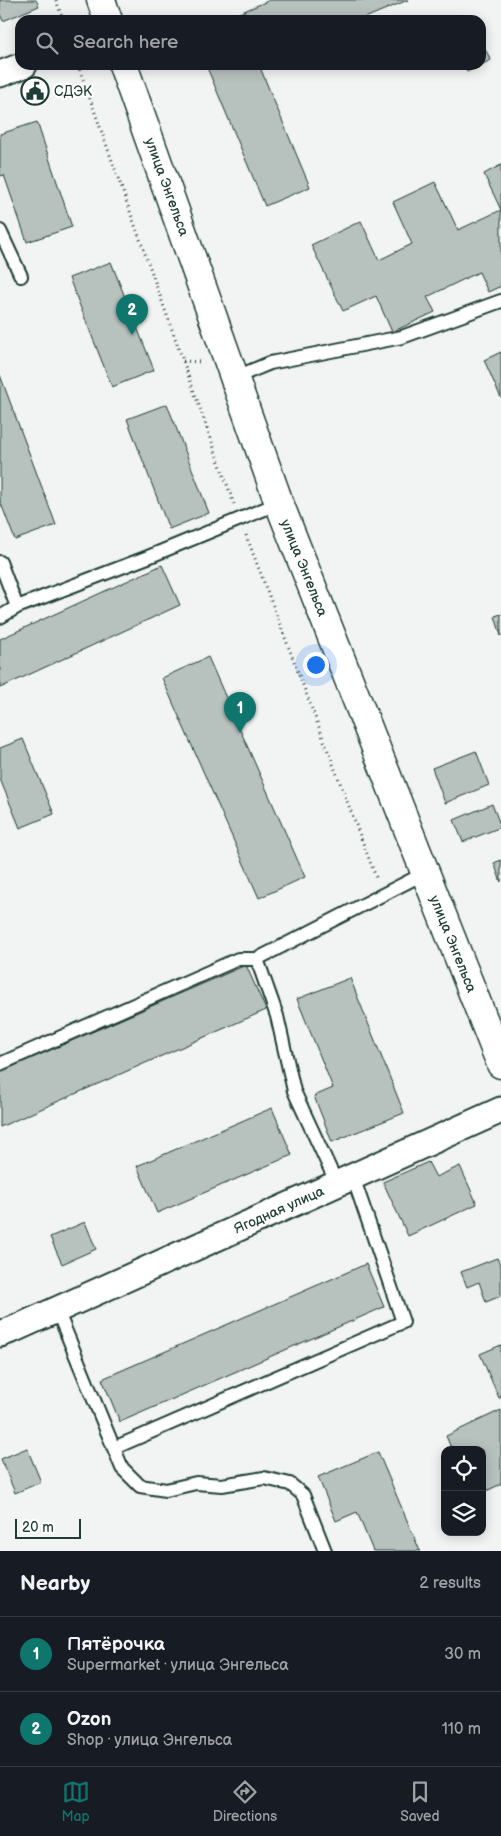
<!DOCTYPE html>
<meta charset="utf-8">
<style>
:root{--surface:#171b24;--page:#20242c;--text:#f1f3f6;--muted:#9ea1a6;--line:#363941;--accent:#0f766e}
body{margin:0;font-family:"Balsamiq Sans",sans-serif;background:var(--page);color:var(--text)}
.controls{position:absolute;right:15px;bottom:15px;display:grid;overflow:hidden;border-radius:10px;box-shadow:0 2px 12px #0003}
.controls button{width:45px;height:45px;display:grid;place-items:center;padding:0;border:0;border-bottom:1px solid var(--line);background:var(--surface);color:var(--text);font:25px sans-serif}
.scale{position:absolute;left:15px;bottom:12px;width:66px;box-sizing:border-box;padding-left:5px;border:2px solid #1f3d34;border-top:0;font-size:14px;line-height:18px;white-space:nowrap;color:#1f3d34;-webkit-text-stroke:4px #fff;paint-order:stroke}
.you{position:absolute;left:315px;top:664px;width:18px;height:18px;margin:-12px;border:4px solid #fff;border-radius:50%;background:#1a73e8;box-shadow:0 0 0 8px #1a73e833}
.badge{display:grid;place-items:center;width:32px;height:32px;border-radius:50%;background:var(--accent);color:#fff;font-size:16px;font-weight:700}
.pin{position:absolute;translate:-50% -41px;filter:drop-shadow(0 1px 2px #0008)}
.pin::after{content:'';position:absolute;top:26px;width:18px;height:15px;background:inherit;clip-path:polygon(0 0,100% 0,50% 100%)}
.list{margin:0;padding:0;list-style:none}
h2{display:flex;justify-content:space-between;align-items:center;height:65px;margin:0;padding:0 20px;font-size:21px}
h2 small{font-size:16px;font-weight:400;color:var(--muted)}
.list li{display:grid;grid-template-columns:32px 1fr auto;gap:15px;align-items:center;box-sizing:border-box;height:75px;padding:0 20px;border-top:1px solid var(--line)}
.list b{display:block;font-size:19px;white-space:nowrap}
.list p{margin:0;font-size:16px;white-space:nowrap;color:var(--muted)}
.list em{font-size:16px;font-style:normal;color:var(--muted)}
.icon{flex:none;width:28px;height:28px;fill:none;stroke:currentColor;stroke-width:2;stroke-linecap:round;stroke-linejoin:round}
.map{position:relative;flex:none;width:501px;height:1551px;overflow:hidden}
.search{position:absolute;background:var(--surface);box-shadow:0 2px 12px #0003;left:15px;right:15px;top:15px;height:55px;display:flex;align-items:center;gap:12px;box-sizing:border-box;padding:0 18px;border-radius:15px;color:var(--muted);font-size:19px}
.sheet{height:215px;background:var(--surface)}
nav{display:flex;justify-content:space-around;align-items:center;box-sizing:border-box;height:70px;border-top:1px solid var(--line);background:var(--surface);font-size:14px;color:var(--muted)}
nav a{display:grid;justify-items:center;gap:2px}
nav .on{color:var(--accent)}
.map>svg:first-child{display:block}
.building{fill:#b7c1bd;stroke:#1f3d34}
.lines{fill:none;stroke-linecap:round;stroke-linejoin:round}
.service-casing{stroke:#1f3d34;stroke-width:16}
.minor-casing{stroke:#1f3d34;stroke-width:29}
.secondary-casing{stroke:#1f3d34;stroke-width:31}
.path{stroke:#1f3d34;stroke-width:3;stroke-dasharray:1 4;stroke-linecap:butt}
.service{stroke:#fff;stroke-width:12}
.minor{stroke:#fff;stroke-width:25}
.secondary{stroke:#fff;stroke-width:28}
.labels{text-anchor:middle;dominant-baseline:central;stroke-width:4;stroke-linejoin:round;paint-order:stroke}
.poi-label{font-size:14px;fill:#1f3d34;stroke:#fff;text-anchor:start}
.street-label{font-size:14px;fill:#1f3d34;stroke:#fff}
</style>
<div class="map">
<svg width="501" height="1551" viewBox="0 0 501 1551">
<rect width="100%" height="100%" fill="#f2f3f3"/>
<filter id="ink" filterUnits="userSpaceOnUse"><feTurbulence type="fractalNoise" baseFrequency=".02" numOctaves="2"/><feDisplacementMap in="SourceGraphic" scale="10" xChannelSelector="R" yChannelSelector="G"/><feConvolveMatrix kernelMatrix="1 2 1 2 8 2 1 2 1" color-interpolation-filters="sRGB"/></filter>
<g filter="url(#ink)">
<!-- building -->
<path class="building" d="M0 0H36L39 6 3 21 0 14Z
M270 0H408L360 20H223Z
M481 42 491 60 467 72 464 65H481Z
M206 65H259L310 187 265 206Z
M37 122 72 227 27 242 4 175 0 176V134Z
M501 165V286L488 292 479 272 427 297 435 312 392 332 376 296 343 311 311 245 361 221 379 260 412 244 393 202 435 182 458 230 501 210 484 174Z
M111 262 154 370 112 387 69 278Z
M501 352V398L484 360Z
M0 375 56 525 15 540 0 501Z
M167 404 209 513 169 529 127 419Z
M162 565 180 605 0 688V639Z
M501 614V636L495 616Z
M208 657 305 877 259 898 162 678Z
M23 739 54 814 20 828 0 779V748Z
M476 751 489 785 445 803 432 768Z
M492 804 501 827 463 842 454 820Z
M501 860V882L494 863Z
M246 965 266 1010 0 1127V1072Z
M350 978 404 1113 332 1142 314 1096 333 1088 297 999Z
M272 1108 292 1155 157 1213 137 1166Z
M428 1162 436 1177 460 1166 477 1204 408 1236 383 1182Z
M85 1222 96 1249 62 1264 50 1237Z
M497 1258 501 1266V1296L486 1302 479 1282 467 1287 461 1272Z
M366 1264 384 1307 120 1422 102 1379Z
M501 1345V1398H499L480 1354Z
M501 1410V1484L482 1493V1450H452L446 1436Z
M27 1448 41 1482 15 1493 1 1459Z
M378 1452 420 1551H373L357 1512 336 1521 318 1477Z"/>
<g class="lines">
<!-- service casing -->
<g class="service-casing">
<path id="service" d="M0 231 21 276
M234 378 270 363 402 337 501 301
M0 562 17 607 148 557 279 503
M0 617 17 607
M0 1064 238 959H257
M337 1184 294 1091 277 1016 257 959 425 873
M57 1310 122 1468 140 1486 166 1490 196 1483 222 1485 264 1478 290 1484 303 1495 325 1551
M114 1448 403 1322 353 1177"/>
</g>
<!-- minor casing -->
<g class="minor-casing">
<path id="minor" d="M0 74 24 65
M0 1334 14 1329 501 1110"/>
</g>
<!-- secondary casing -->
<g class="secondary-casing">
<path id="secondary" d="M101 0 108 20
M123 65 279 503 501 1064"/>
</g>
<!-- path -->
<path class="path" d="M56 0 63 20
M78 65 234 504
M183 361 202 362
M246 535 377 880"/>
<!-- service -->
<use href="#service" class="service"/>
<!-- minor -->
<use href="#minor" class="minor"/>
<!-- secondary -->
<use href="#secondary" class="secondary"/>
</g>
</g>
<!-- icons -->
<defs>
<g id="civic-ring" transform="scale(1.4375)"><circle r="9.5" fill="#fff" stroke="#1f3d34" stroke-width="1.5"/><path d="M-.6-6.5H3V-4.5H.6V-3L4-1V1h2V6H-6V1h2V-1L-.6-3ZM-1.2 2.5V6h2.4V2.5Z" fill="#1f3d34"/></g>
</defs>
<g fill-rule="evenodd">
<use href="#civic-ring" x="35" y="91"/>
</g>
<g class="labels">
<!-- poi labels -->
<g class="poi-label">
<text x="54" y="91">СДЭК</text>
</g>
<!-- street labels -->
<g class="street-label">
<text transform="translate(167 187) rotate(70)">улица Энгельса</text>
<text transform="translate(304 568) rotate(68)">улица Энгельса</text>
<text transform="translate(453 944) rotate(68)">улица Энгельса</text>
<text transform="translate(279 1210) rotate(-24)">Ягодная улица</text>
</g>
</g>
</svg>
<div class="controls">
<button><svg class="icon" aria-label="locate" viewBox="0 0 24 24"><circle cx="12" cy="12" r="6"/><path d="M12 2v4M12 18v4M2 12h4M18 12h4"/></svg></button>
<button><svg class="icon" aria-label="layers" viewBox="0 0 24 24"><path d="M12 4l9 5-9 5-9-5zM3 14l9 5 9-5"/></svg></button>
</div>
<div class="scale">20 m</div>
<div class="you"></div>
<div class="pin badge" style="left:240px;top:733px">1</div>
<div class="pin badge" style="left:132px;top:335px">2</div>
<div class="search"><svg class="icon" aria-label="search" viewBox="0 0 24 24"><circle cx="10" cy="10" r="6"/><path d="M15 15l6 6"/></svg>Search here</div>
</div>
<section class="sheet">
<h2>Nearby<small>2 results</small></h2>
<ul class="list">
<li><span class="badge">1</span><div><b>Пятёрочка</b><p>Supermarket · улица Энгельса</p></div><em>30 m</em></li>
<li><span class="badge">2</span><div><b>Ozon</b><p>Shop · улица Энгельса</p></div><em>110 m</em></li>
</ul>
</section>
<nav>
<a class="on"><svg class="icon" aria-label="map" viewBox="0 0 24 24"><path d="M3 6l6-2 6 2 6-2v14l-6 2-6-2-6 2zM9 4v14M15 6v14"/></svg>Map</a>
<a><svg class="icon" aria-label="directions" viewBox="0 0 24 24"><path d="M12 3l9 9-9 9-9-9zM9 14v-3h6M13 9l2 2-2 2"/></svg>Directions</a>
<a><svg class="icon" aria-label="saved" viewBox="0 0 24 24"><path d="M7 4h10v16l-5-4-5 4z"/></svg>Saved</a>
</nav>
